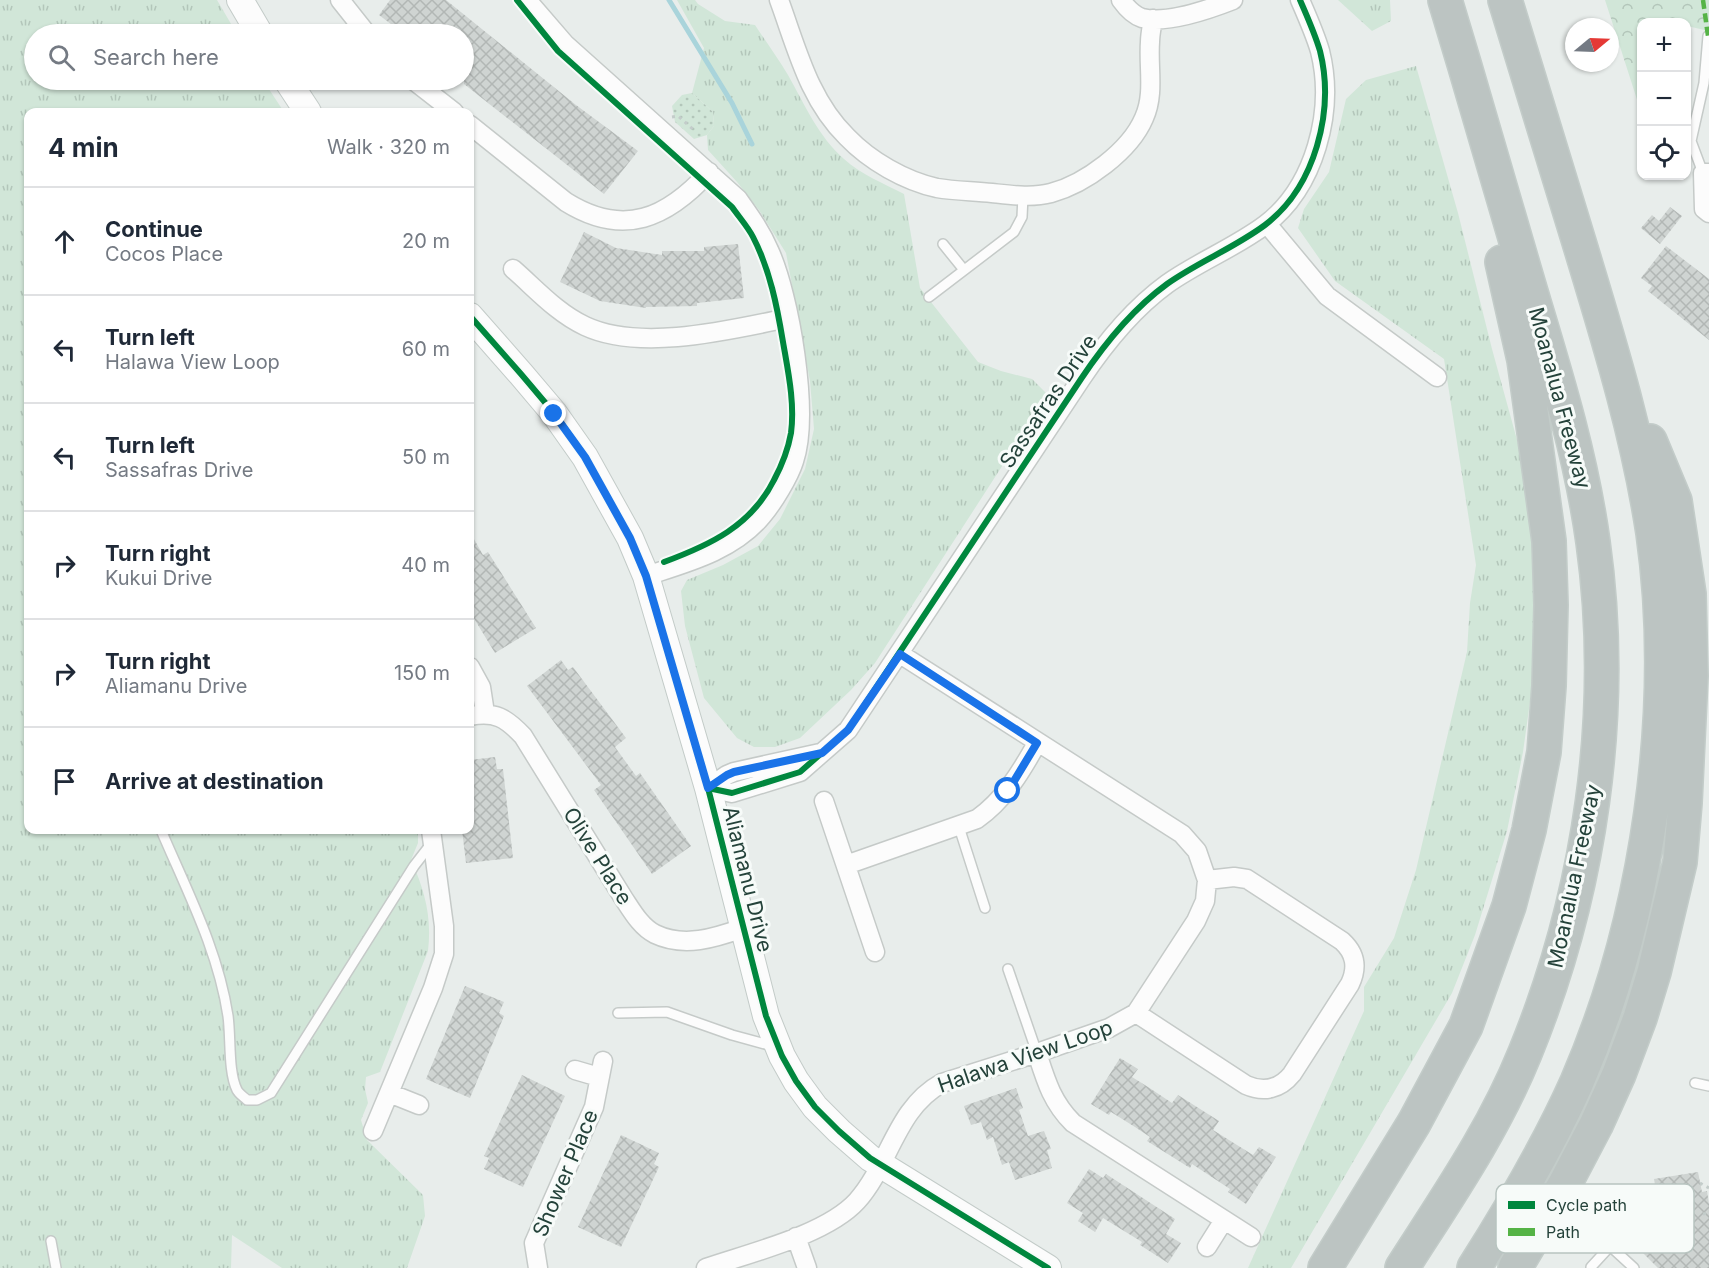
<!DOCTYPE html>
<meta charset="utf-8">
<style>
:root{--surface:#fff;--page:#f6f6f7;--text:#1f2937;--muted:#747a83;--line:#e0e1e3}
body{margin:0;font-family:Inter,sans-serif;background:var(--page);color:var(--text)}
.controls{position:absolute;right:18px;top:18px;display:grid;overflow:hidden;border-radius:12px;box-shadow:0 2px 4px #0004}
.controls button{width:54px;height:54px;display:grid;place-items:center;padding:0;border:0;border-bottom:2px solid var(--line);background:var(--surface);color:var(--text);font:30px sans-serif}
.compass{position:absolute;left:1565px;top:18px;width:54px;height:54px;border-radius:50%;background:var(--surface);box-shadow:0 2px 4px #0004;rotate:71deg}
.stop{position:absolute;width:18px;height:18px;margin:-14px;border:4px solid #1a73e8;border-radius:50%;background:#fff}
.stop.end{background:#1a73e8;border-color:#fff;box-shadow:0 2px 6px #0008}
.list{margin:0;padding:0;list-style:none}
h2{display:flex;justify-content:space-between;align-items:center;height:78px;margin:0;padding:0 24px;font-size:26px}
h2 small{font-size:20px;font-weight:400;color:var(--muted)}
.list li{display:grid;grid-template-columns:39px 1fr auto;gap:18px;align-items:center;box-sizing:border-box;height:108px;padding:0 24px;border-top:2px solid var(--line)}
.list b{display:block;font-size:22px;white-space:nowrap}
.list p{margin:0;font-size:20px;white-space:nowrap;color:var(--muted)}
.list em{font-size:20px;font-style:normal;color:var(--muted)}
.icon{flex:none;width:33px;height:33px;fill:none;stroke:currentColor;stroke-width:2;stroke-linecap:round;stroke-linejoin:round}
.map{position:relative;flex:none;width:1709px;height:1268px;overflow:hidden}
.search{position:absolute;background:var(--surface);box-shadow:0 2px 4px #0004;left:24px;top:24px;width:450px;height:66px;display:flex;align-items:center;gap:15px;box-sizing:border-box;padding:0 21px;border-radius:33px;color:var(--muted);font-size:22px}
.panel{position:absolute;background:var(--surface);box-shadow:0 2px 4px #0004;left:24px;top:108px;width:450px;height:726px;border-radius:12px}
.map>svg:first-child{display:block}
.grass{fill:url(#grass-tufts)}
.forest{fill:url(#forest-crowns)}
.park{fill:url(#park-dots)}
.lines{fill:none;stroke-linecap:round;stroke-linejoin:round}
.stream{stroke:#a9d4db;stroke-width:5}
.building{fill:url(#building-cross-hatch)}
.lane-casing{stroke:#c5cac8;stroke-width:12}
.street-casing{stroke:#c5cac8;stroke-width:21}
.secondary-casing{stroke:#c3cbc8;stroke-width:28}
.highway-casing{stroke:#c3ccc9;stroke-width:36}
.path{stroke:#c3ccca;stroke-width:3;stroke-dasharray:3 4.5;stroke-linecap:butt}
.lane{stroke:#fcfcfc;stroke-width:9}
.street{stroke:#fcfcfc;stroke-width:18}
.secondary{stroke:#fcfcfc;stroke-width:26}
.highway{stroke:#bcc4c2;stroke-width:33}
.quiet{stroke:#55b346;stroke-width:4.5;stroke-dasharray:9 4.5;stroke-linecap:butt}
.cycleway-casing{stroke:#f7fbf9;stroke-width:10}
.cycleway{stroke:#00873e;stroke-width:6}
.route{stroke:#1a73e8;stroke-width:8}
.labels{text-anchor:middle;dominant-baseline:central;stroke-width:6;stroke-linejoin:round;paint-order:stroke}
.street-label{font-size:21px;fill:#24423a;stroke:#f7fbf9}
.key{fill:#f7fbf9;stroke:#b8c4c0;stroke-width:1.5}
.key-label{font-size:16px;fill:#24423a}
</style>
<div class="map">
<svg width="1709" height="1268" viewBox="0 0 1709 1268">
<defs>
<pattern id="grass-tufts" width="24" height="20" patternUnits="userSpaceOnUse" patternTransform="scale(1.5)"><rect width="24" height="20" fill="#d1e6d8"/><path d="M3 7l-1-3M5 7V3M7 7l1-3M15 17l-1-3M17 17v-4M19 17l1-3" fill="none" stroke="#b3c6ba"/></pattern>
<pattern id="forest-crowns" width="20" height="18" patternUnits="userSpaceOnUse" patternTransform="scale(1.5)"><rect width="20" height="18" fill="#d1e6d8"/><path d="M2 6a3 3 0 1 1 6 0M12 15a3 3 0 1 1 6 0" fill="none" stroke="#b3c6ba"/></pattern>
<pattern id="park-dots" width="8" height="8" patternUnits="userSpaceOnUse" patternTransform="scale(1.5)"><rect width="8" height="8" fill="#d1e6d8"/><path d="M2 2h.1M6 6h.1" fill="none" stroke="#b3c6ba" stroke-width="1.8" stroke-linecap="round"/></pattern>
<pattern id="building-cross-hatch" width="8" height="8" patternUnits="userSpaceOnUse" patternTransform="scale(1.5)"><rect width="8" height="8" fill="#cfd4d2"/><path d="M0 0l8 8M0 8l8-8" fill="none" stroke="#b2b7b5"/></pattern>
</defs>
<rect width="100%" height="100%" fill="#e8edeb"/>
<!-- grass -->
<path class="grass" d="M0 0H217L237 34H34V80H263L284 112H28V830H418V843L411 860C425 891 432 917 428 951L380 1072 366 1077 365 1089 368 1103 361 1120 367 1140 423 1195 425 1216 407 1268H282L232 1235 231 1268H0Z
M677 0H695L698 4 725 21 755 25C766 42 778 58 788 75 805 105 818 136 844 159 862 175 883 183 904 194L920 288 978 362 1001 371 1032 379 1048 395 875 663 851 690 800 738 775 747H754L737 738 704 698 685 626 681 591 687 580 723 565 758 546 780 519 805 469 814 429 810 381 786 253 759 210 737 182 708 150 707 135 714 126 713 112 692 93 704 48Z
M1338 0H1390L1391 21 1372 31Z
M1416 66 1458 213 1492 349 1525 469 1534 559 1535 666 1523 752 1507 831 1475 935 1452 993 1291 1268H1248L1364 1011V987L1394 938 1416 870 1467 652 1470 603 1476 565 1444 359 1335 281 1298 228 1304 209 1329 172 1346 99 1366 80Z"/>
<!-- forest -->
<path class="forest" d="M1605 0H1709V31L1687 26 1686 22H1642L1641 112Z"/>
<!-- park -->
<path class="park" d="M692 93 713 112 714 126 707 135 694 139 675 122 672 106 682 95Z"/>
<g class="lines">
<!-- stream -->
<path class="stream" d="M669 0 732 103 752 144"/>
</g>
<!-- building -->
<path class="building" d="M390 0H446L576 105 638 151 604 194 464 84V34H404L379 15Z
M1670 207 1682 216 1660 244 1641 228 1652 215 1659 221Z
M584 232 616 248 662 255V251H704V247L738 244 744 298 697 303V306L646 307V308L600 301 560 282Z
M1666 246 1709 279V340L1648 291 1652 286 1641 278Z
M470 532 483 555 488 552 536 628 495 653 470 612Z
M561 660 568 670 573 667 626 738 615 747 636 776 640 773 691 846 652 874 594 790 601 785 527 686Z
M495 757 497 769H503L513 858 466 863 462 830H470V760Z
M465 986 504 1002 499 1013 504 1016 470 1098 426 1079Z
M1120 1058 1138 1069 1132 1077 1148 1087 1172 1103 1178 1095 1219 1121 1213 1130 1253 1155 1259 1147 1276 1157 1246 1204 1228 1192 1230 1189 1192 1164 1190 1168 1147 1141 1150 1137 1135 1127 1111 1112 1109 1115 1091 1104Z
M522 1075 565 1096 523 1187 484 1169 489 1158 484 1156Z
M1016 1088 1023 1108 1019 1110 1028 1136 1044 1131 1051 1149 1047 1150 1052 1168 1015 1180 1009 1162 1002 1165 993 1137 987 1140 981 1122 971 1125 964 1106Z
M621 1135 659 1153 654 1164 659 1167 621 1247 578 1227Z
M1089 1169 1103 1178 1106 1174 1175 1219 1166 1234 1181 1243 1168 1263 1140 1245 1142 1242 1103 1218 1095 1232 1078 1221 1083 1213 1067 1203Z
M1698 1172 1702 1192 1707 1191 1709 1204V1268H1658L1636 1246 1661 1220 1654 1179Z"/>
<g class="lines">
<!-- lane casing -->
<g class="lane-casing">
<path id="lane" d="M1703 173 1691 141 1704 83 1708 36
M943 244 964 270
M929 297 1014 232 1022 217 1023 196
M959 827 985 908
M161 830C187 891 218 950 228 1016 231 1037 228 1072 237 1090 239 1094 244 1097 247 1100H257L271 1093 414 866 431 844
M1008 969 1037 1053
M618 1013 667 1012 732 1035 776 1047
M1695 1083 1709 1086
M51 1241 56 1268
M1610 1246 1634 1268
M1591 1267 1626 1229"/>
</g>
<!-- street casing -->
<g class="street-casing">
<path id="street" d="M340 0 367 34
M527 0 565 44 738 199C750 216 761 231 769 250 790 295 810 414 794 461 789 477 773 503 762 516 733 551 686 563 646 576
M779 0C797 49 809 100 847 137 870 161 905 181 937 188 955 191 974 191 992 193 1011 195 1032 198 1051 193 1085 184 1130 151 1144 118 1155 94 1148 67 1150 42 1150 34 1152 26 1153 19
M1121 0C1126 7 1133 15 1142 18 1167 24 1210 9 1233 0
M413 80 454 112
M470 125 566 202C624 238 667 218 709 172
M1709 173H1703L1704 209 1709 213
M1267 224 1327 296 1437 377
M513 269C536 289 557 313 585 326 640 352 730 330 788 318
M900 654 1182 834 1197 851 1207 880 1234 877 1247 879 1342 941C1355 953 1358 967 1350 984L1292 1074C1280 1089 1264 1093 1246 1085L1136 1013
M470 667 481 687 485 713
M470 716C495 711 506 718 523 736L624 899C632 911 641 927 655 934 684 948 715 938 743 928
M708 788 732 793 800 772 848 730 1081 379C1103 346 1134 308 1167 284 1198 262 1234 248 1265 225 1315 187 1335 111 1320 51 1315 34 1307 16 1300 0
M708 788 727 775 734 772 820 753
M824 801 875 952
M846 865 977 819C1004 800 1021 772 1037 743
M1037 1053C1046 1081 1052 1102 1073 1123L1251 1237
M575 1070 599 1077
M389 1093 419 1105
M373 1131 433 988 444 954V926L431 830
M796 1237 807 1268
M1207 1247 1224 1220
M538 1268 534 1243 594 1107 603 1061
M706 1268C749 1253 826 1235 857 1201 890 1164 896 1108 942 1083L1037 1053 1109 1028 1136 1013 1196 921 1205 901 1207 880"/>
</g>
<!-- secondary casing -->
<g class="secondary-casing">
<path id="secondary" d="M240 0 260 34
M287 80 308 112
M470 316 521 374 554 413 585 457 630 538 646 576 708 788 766 1016 782 1056 796 1081 815 1107 839 1131 870 1158 1048 1268"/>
</g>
<!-- highway casing -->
<g class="highway-casing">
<path id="highway" d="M1325 1268 1414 1123 1466 1026 1509 906 1529 830 1544 752 1549 686 1551 605 1549 541 1524 360 1502 262
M1402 1268C1446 1199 1494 1130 1525 1053 1590 894 1617 713 1593 542 1581 455 1555 372 1530 289 1502 192 1474 96 1445 0
M1474 1268C1512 1208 1548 1147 1577 1082 1648 918 1678 710 1653 533 1638 434 1608 338 1579 242 1554 162 1530 81 1505 0
M1515 1268 1565 1184 1596 1125 1619 1074 1640 1018 1654 972 1680 862 1685 803 1691 676 1689 594 1675 501 1650 441"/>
</g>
<!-- path -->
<path class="path" d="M672 117 678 116 695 131
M1700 1183 1709 1188
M1703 1214 1709 1213"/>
<!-- lane -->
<use href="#lane" class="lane"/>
<!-- street -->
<use href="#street" class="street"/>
<!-- secondary -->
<use href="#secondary" class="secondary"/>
<!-- highway -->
<use href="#highway" class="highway"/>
<!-- quiet -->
<path class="quiet" d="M1703 0 1708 36"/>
<!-- cycleway casing -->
<g class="cycleway-casing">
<path id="cycleway" d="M517 0 558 51 732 207C739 217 748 227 753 237 770 270 777 306 783 342 788 371 795 403 791 433 788 450 782 465 774 480 751 526 710 545 664 562
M470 316 521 374 554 413 585 457 630 538 646 576 708 788 766 1016 782 1056 796 1081 815 1107 839 1131 870 1158 1048 1268
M708 788 732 793 800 772 848 730 1081 379C1103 346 1134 308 1167 284 1198 262 1234 248 1265 225 1315 187 1335 111 1320 51 1315 34 1307 16 1300 0"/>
</g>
<!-- cycleway -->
<use href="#cycleway" class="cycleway"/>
</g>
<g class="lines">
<!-- route -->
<path class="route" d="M554 414 585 457 630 538 646 576 708 788 727 775 734 772 822 753 848 730 900 654 1037 743 1008 791"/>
</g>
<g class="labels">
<!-- street labels -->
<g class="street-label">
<text transform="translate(1560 398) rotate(75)">Moanalua Freeway</text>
<text transform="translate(1048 401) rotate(-56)">Sassafras Drive</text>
<text transform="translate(598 856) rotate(58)">Olive Place</text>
<text transform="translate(1574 876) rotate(-78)">Moanalua Freeway</text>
<text transform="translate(748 879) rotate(76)">Aliamanu Drive</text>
<text transform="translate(1025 1056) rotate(-19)">Halawa View Loop</text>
<text transform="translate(565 1173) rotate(-67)">Shower Place</text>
</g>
</g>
<!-- legend -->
<rect x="1496" y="1184" width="198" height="69" rx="9" class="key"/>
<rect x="1508" y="1201" width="27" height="8" fill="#00873e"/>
<rect x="1508" y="1228" width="27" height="8" fill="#55b346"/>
<g class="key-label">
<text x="1546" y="1211">Cycle path</text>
<text x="1546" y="1238">Path</text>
</g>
</svg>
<div class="controls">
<button>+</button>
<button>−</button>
<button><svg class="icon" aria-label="locate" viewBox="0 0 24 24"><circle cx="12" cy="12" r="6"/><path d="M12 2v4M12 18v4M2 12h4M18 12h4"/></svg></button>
</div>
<svg class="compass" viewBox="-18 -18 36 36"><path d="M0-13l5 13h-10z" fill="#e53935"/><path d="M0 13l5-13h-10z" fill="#747a83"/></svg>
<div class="stop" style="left:1008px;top:791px"></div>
<div class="stop end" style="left:554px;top:414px"></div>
<div class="search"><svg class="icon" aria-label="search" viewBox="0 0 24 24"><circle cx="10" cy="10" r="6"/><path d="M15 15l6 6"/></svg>Search here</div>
<section class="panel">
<h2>4 min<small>Walk · 320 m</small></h2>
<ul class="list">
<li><svg class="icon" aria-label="ahead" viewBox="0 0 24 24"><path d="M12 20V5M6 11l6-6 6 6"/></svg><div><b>Continue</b><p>Cocos Place</p></div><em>20 m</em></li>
<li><svg class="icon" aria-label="left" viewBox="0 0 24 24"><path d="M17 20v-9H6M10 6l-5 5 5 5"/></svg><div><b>Turn left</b><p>Halawa View Loop</p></div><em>60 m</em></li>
<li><svg class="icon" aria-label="left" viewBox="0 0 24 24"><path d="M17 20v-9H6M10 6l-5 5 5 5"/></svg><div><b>Turn left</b><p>Sassafras Drive</p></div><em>50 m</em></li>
<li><svg class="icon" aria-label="right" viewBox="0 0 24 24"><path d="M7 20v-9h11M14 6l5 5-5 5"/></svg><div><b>Turn right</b><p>Kukui Drive</p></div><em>40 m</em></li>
<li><svg class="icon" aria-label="right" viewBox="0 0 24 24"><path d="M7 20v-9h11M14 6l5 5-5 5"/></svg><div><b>Turn right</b><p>Aliamanu Drive</p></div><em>150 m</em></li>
<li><svg class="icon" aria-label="arrive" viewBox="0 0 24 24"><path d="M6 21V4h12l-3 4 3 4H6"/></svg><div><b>Arrive at destination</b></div></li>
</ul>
</section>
</div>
